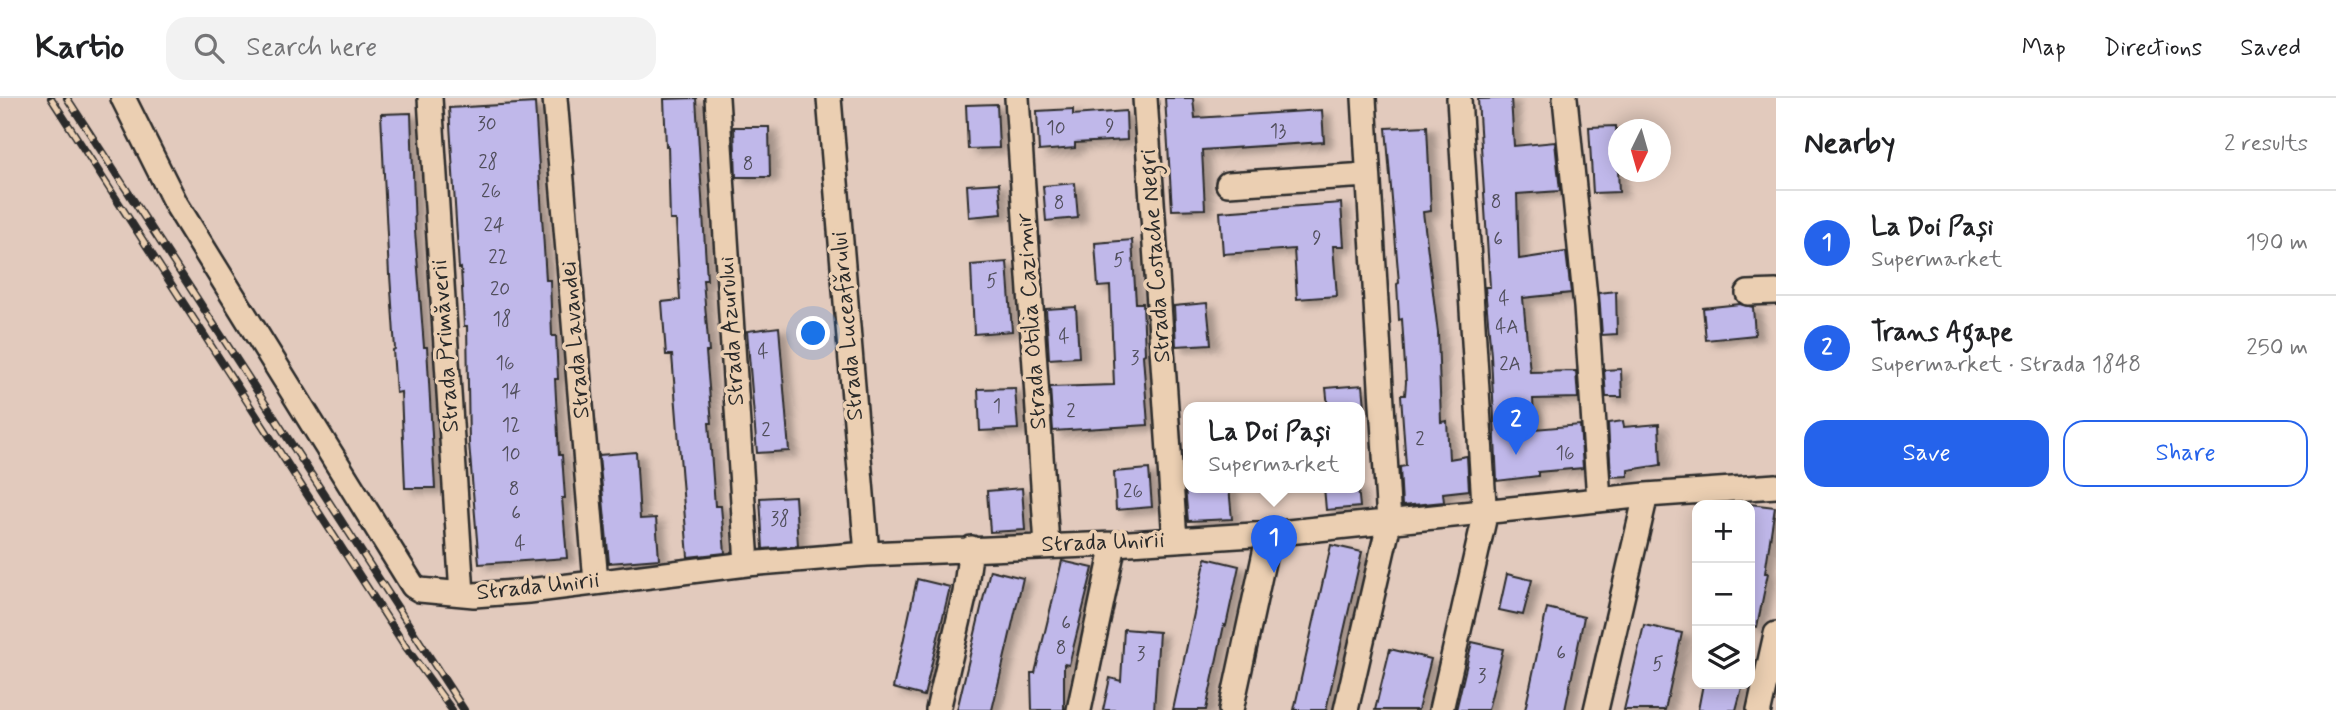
<!DOCTYPE html>
<meta charset="utf-8">
<style>
:root{--surface:#fff;--page:#f2f2f2;--text:#202124;--muted:#757577;--line:#e0e0e0;--accent:#2563eb}
body{margin:0;font-family:Mynerve,sans-serif;background:var(--page);color:var(--text)}
.controls{position:absolute;right:21px;bottom:21px;display:grid;overflow:hidden;border-radius:14px;box-shadow:0 4px 18px #0003}
.controls button{width:63px;height:63px;display:grid;place-items:center;padding:0;border:0;border-bottom:2px solid var(--line);background:var(--surface);color:var(--text);font:35px sans-serif}
.compass{position:absolute;left:1608px;top:21px;width:63px;height:63px;border-radius:50%;background:var(--surface);box-shadow:0 4px 18px #0003;rotate:185deg}
.you{position:absolute;left:814px;top:236px;width:24px;height:24px;margin:-18px;border:5px solid #fff;border-radius:50%;background:#1a73e8;box-shadow:0 0 0 10px #1a73e833}
.badge{display:grid;place-items:center;width:46px;height:46px;border-radius:50%;background:var(--accent);color:#fff;font-size:23px;font-weight:700}
.pin{position:absolute;translate:-50% -58px;filter:drop-shadow(0 2px 4px #0008)}
.pin::after{content:'';position:absolute;top:37px;width:24px;height:21px;background:inherit;clip-path:polygon(0 0,100% 0,50% 100%)}
.popup{position:absolute;left:1183px;top:304px;width:182px;height:91px;box-sizing:border-box;display:grid;place-content:center;border-radius:14px;background:var(--surface);filter:drop-shadow(0 2px 5px #0005);font-size:23px;white-space:nowrap;color:var(--muted)}
.popup b{font-size:26px;color:var(--text)}
.popup::after{content:'';position:absolute;left:50%;top:100%;margin-left:-14px;border:14px solid transparent;border-top-color:var(--surface)}
.list{margin:0;padding:0;list-style:none}
h2{display:flex;justify-content:space-between;align-items:center;height:91px;margin:0;padding:0 28px;font-size:30px}
h2 small{font-size:23px;font-weight:400;color:var(--muted)}
.list li{display:grid;grid-template-columns:46px 1fr auto;gap:21px;align-items:center;box-sizing:border-box;height:105px;padding:0 28px;border-top:2px solid var(--line)}
.list b{display:block;font-size:26px;white-space:nowrap}
.list p{margin:0;font-size:23px;white-space:nowrap;color:var(--muted)}
.list em{font-size:23px;font-style:normal;color:var(--muted)}
.actions{display:flex;gap:14px;padding:21px 28px}
.actions a{flex:1;padding:16px 0;border:2px solid var(--accent);border-radius:21px;text-align:center;font-size:24px;color:var(--accent)}
.actions .main{background:var(--accent);color:#fff}
.icon{flex:none;width:38px;height:38px;fill:none;stroke:currentColor;stroke-width:2;stroke-linecap:round;stroke-linejoin:round}
.map{position:relative;flex:none;width:1776px;height:612px;overflow:hidden}
header{display:flex;align-items:center;gap:42px;box-sizing:border-box;height:98px;padding:0 35px;background:var(--surface);border-bottom:2px solid var(--line)}
header strong{font-size:33px}
nav{display:flex;gap:38px;margin-inline-start:auto;font-size:24px}
.search{width:490px;height:63px;background:var(--page);display:flex;align-items:center;gap:18px;box-sizing:border-box;padding:0 24px;border-radius:21px;color:var(--muted);font-size:26px}
main{display:flex}
aside{flex:1;background:var(--surface)}
.map>svg:first-child{display:block}
.building{fill:#c0b8ea;stroke:#2b2b2b;stroke-width:2;filter:url(#shadow)}
.lines{fill:none;stroke-linecap:round;stroke-linejoin:round}
.minor-casing{stroke:#2b2b2b;stroke-width:28}
.minor{stroke:#ebcfb2;stroke-width:23}
.rail-casing{stroke:#2b2b2b;stroke-width:8}
.rail{stroke:#ebcfb2;stroke-width:5;stroke-dasharray:16;stroke-linecap:butt}
.labels{text-anchor:middle;dominant-baseline:central;stroke-width:7;stroke-linejoin:round;paint-order:stroke}
.number-label{font-size:19px;fill:#504e5b}
.street-label{font-size:23px;fill:#2b2b2b;stroke:#ebcfb2}
</style>
<header>
<strong>Kartio</strong>
<div class="search"><svg class="icon" aria-label="search" viewBox="0 0 24 24"><circle cx="10" cy="10" r="6"/><path d="M15 15l6 6"/></svg>Search here</div>
<nav><a>Map</a><a>Directions</a><a>Saved</a></nav>
</header>
<main>
<div class="map">
<svg width="1776" height="612" viewBox="0 0 1776 612">
<defs>
<filter id="shadow"><feDropShadow dx="8" dy="4.5" stdDeviation="3.5" flood-color="#0004"/></filter>
</defs>
<rect width="100%" height="100%" fill="#e2cabd"/>
<filter id="ink" filterUnits="userSpaceOnUse"><feTurbulence type="fractalNoise" baseFrequency=".0143" numOctaves="2"/><feDisplacementMap in="SourceGraphic" scale="14" xChannelSelector="R" yChannelSelector="G"/><feConvolveMatrix kernelMatrix="1 2 1 2 8 2 1 2 1" color-interpolation-filters="sRGB"/></filter>
<g filter="url(#ink)">
<!-- building -->
<path class="building" d="M696 0 707 182H703L709 254H706L712 325H709L715 408H721L725 455 688 459 672 257H666L662 204 680 202 676 122H670L668 48H666L664 1Z
M1165 0H1193L1195 20 1322 12 1324 44 1202 52 1205 111 1172 112Z
M1511 0 1514 48 1555 44 1560 93 1517 96 1519 161 1566 154 1571 195 1523 200 1530 274 1576 273 1578 300 1533 301 1535 331 1580 327 1583 370 1538 374V378L1497 383 1491 257 1485 189H1490L1478 1Z
M535 5 546 182H550L552 238H556L558 281H555L559 357H562L565 400H562L567 460 479 466 469 345 467 228H464L461 170 459 171 449 10Z
M997 6 999 50 968 51 966 7Z
M1073 11V17L1126 13 1127 42 1075 45V50L1039 53 1037 13Z
M411 15 415 133 424 249H427L435 390H405L401 294 396 295 393 252 395 251 390 177H389L381 16Z
M1427 28 1431 113 1423 114 1438 235 1441 324 1447 323 1449 361 1467 358 1469 392 1443 395 1444 404 1402 408 1400 369 1406 368 1401 297H1405L1406 284 1402 221 1399 222 1397 186 1399 185 1386 30Z
M1616 28 1619 94 1593 95 1589 29Z
M734 29H769L770 79H736Z
M999 85 1002 116 969 119 967 87Z
M1075 85 1078 120 1046 123 1043 88Z
M1341 105 1344 148H1333L1337 198 1297 201 1294 151 1223 156 1220 114Z
M1132 142 1136 205H1143L1145 256 1143 257 1148 327 1053 333 1050 289 1114 287 1110 188 1098 189 1095 145Z
M1007 164 1012 233 974 236 971 167Z
M1616 193 1617 236 1602 237 1599 195Z
M1207 205 1211 246 1176 248 1174 208Z
M1740 206 1753 209 1755 237 1706 242 1703 210Z
M1076 209 1079 259 1049 261 1046 211Z
M779 229 789 353 757 355 747 233Z
M1621 271 1622 299H1606L1604 272Z
M1363 287 1365 309H1328L1326 290Z
M1015 290 1018 331 980 333 978 291Z
M1623 323 1624 329 1659 326 1661 367 1628 372V378L1611 379 1608 325Z
M636 354 640 421 656 420 659 461 609 465 599 357Z
M1149 371 1152 409 1116 412 1114 374Z
M1185 389H1229L1232 421 1188 423Z
M1324 389H1358L1360 409 1326 412Z
M1022 390 1025 432 990 434 987 393Z
M795 398 798 448 763 451 760 400Z
M1750 406 1775 409 1765 475H1768L1757 529 1750 528Z
M1331 447 1362 454 1326 612H1294Z
M1206 460 1239 468 1226 528 1224 527 1206 612H1173Z
M1062 463 1093 470 1069 567 1064 566V612H1032L1031 575H1035Z
M990 472 1023 480 1008 545 992 612H957Z
M1507 476 1532 482 1523 517 1499 512Z
M917 481 950 489 924 598 893 590Z
M1547 510 1584 519 1565 612H1525Z
M1644 527 1682 535 1665 612H1624Z
M1124 531 1159 534 1154 612H1103L1110 580 1121 583Z
M1472 544 1503 551 1488 612H1456Z
M1390 551 1431 561 1418 612H1375Z
M1703 586H1743L1736 612H1698Z"/>
<g class="lines">
<!-- minor casing -->
<g class="minor-casing">
<path id="minor" d="M123 0 176 106 413 488 420 492 474 497 529 493 747 466 867 456 1114 446 1269 436 1646 397 1776 388
M430 0 462 496
M555 0 596 484
M717 0 747 466
M829 0 867 456
M1017 0 1047 447
M1145 0 1175 442
M1459 0 1484 406 1481 414
M1565 0 1586 209 1599 402
M1228 86 1367 77
M1748 195 1776 194
M938 612 965 495 971 450
M1079 612 1114 446
M1231 612 1269 436
M1346 612 1389 425 1364 0
M1441 612 1484 422 1481 414
M1596 612 1646 397
M1759 612 1776 536"/>
</g>
<!-- minor -->
<use href="#minor" class="minor"/>
<!-- rail casing -->
<g class="rail-casing">
<path id="rail" d="M51 0 405 548 452 612
M67 0 464 612"/>
</g>
<!-- rail -->
<use href="#rail" class="rail"/>
</g>
</g>
<g class="labels">
<!-- number labels -->
<g class="number-label">
<text x="487" y="26">30</text>
<text x="1110" y="28">9</text>
<text x="1056" y="30">10</text>
<text x="1278" y="33">13</text>
<text x="488" y="64">28</text>
<text x="748" y="66">8</text>
<text x="491" y="93">26</text>
<text x="1496" y="104">8</text>
<text x="1059" y="105">8</text>
<text x="494" y="127">24</text>
<text x="1317" y="140">9</text>
<text x="1498" y="141">6</text>
<text x="498" y="159">22</text>
<text x="1119" y="162">5</text>
<text x="992" y="183">5</text>
<text x="500" y="191">20</text>
<text x="1504" y="201">4</text>
<text x="502" y="221">18</text>
<text x="1507" y="229">4A</text>
<text x="1064" y="239">4</text>
<text x="763" y="254">4</text>
<text x="1135" y="260">3</text>
<text x="505" y="265">16</text>
<text x="1510" y="266">2A</text>
<text x="511" y="293">14</text>
<text x="997" y="308">1</text>
<text x="1071" y="313">2</text>
<text x="511" y="327">12</text>
<text x="766" y="332">2</text>
<text x="1420" y="341">2</text>
<text x="1565" y="355">16</text>
<text x="511" y="356">10</text>
<text x="514" y="391">8</text>
<text x="1133" y="393">26</text>
<text x="516" y="415">6</text>
<text x="780" y="421">38</text>
<text x="520" y="446">4</text>
<text x="1066" y="525">6</text>
<text x="1061" y="550">8</text>
<text x="1561" y="555">6</text>
<text x="1141" y="556">3</text>
<text x="1658" y="566">5</text>
<text x="1482" y="578">3</text>
</g>
<!-- street labels -->
<g class="street-label">
<text transform="translate(1156 158) rotate(-94)">Strada Costache Negri</text>
<text transform="translate(1032 223) rotate(-94)">Strada Otilia Cazimir</text>
<text transform="translate(848 228) rotate(-95)">Strada Luceafǎrului</text>
<text transform="translate(732 233) rotate(-94)">Strada Azurului</text>
<text transform="translate(576 242) rotate(-95)">Strada Lavandei</text>
<text transform="translate(446 248) rotate(-94)">Strada Primăverii</text>
<text transform="translate(1103 445) rotate(-2)">Strada Unirii</text>
<text transform="translate(538 489) rotate(-6)">Strada Unirii</text>
</g>
</g>
</svg>
<div class="controls">
<button>+</button>
<button>−</button>
<button><svg class="icon" aria-label="layers" viewBox="0 0 24 24"><path d="M12 4l9 5-9 5-9-5zM3 14l9 5 9-5"/></svg></button>
</div>
<svg class="compass" viewBox="-18 -18 36 36"><path d="M0-13l5 13h-10z" fill="#e53935"/><path d="M0 13l5-13h-10z" fill="#757577"/></svg>
<div class="you"></div>
<div class="pin badge" style="left:1274px;top:475px">1</div>
<div class="popup"><b>La Doi Pași</b>Supermarket</div>
<div class="pin badge" style="left:1516px;top:357px">2</div>
</div>
<aside>
<h2>Nearby<small>2 results</small></h2>
<ul class="list">
<li><span class="badge">1</span><div><b>La Doi Pași</b><p>Supermarket</p></div><em>190 m</em></li>
<li><span class="badge">2</span><div><b>Trans Agape</b><p>Supermarket · Strada 1848</p></div><em>250 m</em></li>
</ul>
<div class="actions"><a class="main">Save</a><a>Share</a></div>
</aside>
</main>
